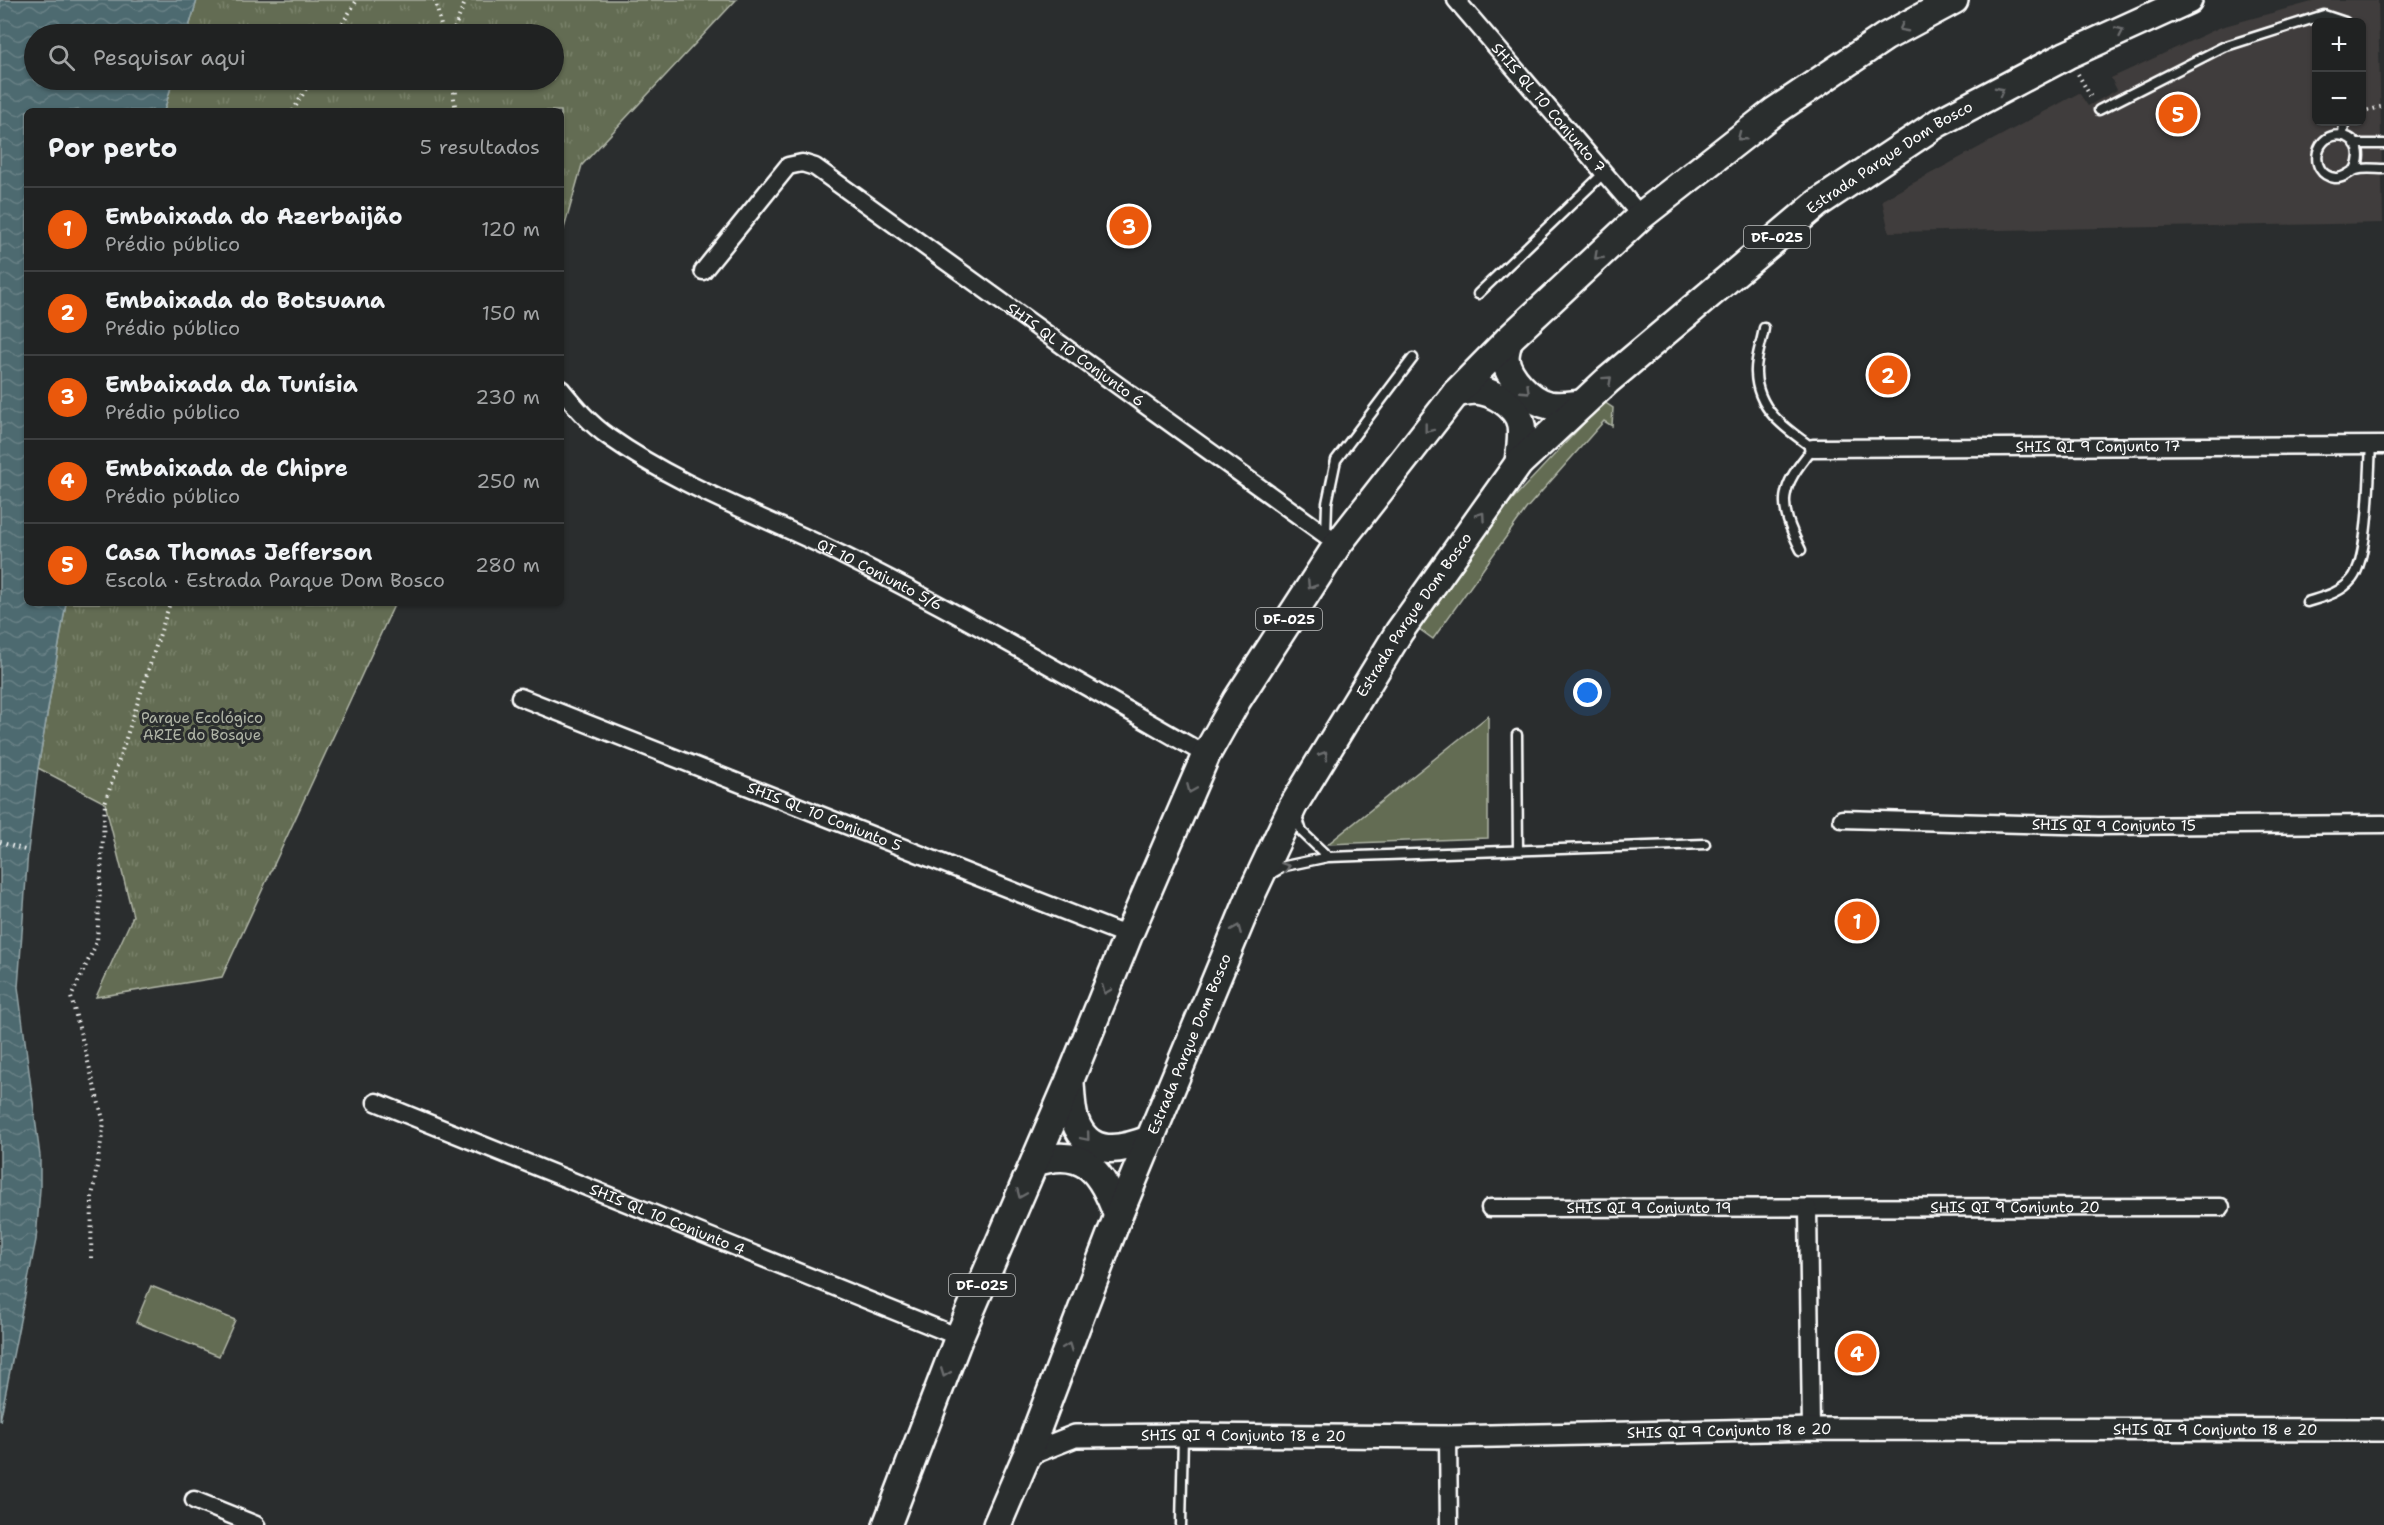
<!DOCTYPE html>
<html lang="pt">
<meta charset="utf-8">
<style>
:root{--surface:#202222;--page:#2d2f2f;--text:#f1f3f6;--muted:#a2a4a5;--line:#3d3f40;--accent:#ea580c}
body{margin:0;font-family:"Shantell Sans",sans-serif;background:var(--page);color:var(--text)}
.controls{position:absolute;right:18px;top:18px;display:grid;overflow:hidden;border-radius:9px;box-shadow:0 2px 4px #0004}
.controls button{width:54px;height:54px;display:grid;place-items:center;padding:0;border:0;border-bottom:2px solid var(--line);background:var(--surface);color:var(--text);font:30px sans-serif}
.you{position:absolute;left:1588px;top:693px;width:21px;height:21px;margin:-15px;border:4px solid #fff;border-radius:50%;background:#1a73e8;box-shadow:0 0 0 9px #1a73e833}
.badge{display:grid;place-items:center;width:39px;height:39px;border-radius:50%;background:var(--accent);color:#fff;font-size:20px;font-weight:700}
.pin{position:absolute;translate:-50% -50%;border:3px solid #fff;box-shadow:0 2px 6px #0006}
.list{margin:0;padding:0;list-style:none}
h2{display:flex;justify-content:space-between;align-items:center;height:78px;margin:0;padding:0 24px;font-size:26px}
h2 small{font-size:20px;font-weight:400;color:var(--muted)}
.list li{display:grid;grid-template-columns:39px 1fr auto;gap:18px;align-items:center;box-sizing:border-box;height:84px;padding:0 24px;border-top:2px solid var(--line)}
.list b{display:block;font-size:22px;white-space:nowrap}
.list p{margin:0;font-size:20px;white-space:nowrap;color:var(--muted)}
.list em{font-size:20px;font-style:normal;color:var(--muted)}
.icon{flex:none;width:33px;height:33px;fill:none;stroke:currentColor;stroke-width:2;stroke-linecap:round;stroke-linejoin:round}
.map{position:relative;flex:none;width:2384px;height:1525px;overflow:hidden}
.search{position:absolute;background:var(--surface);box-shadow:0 2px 4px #0004;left:24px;top:24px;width:540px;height:66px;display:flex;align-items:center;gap:15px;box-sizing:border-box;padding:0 21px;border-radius:33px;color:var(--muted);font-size:22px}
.panel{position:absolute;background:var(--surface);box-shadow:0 2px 4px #0004;left:24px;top:108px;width:540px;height:498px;border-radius:9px}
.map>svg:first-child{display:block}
.built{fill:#403d3c;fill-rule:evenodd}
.park{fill:url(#park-tufts);stroke:#b1b6a8;stroke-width:1.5}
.garden{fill:#636c52;stroke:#b1b6a8;stroke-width:1.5}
.water{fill:url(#water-waves);stroke:#94a6a9;stroke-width:1.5}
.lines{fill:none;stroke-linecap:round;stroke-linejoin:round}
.service-casing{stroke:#fff;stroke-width:13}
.minor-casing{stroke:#fff;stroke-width:21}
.tertiary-casing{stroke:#fff;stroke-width:26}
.primary-casing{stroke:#fff;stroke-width:32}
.path{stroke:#fff;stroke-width:4;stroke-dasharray:1.5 4.5;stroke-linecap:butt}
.service{stroke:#2a2d2e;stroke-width:8}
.minor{stroke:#2a2d2e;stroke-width:16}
.tertiary{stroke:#2a2d2e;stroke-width:21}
.primary{stroke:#2a2d2e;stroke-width:27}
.oneway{stroke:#6a6c6d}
.labels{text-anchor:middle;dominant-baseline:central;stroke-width:6;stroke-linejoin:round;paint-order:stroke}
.shield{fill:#2a2d2e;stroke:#bfc0c0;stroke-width:1.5}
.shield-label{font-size:14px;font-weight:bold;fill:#fff}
.street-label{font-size:15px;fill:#fff;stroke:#2a2d2e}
.park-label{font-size:15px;fill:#b1b6a8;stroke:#2a2d2e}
</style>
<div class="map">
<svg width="2384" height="1525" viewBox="0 0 2384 1525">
<defs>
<pattern id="park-tufts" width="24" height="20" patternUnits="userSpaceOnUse" patternTransform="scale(1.5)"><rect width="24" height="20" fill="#636c52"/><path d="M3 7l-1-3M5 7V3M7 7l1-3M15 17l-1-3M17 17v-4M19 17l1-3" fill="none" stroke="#7a826c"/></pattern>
<pattern id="water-waves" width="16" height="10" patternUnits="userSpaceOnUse" patternTransform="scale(1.5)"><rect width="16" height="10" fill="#4d6a70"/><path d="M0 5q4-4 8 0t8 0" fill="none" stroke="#688085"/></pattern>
</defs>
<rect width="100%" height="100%" fill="#2a2d2e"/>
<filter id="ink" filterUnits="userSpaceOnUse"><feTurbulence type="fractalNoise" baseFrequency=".0167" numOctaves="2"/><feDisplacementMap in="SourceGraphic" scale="12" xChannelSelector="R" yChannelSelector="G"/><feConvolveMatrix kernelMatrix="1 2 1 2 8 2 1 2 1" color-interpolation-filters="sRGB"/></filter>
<g filter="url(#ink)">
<!-- built -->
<path class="built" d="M2319 0H2378L2383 223 1889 232 1882 200 2079 93 2088 106 2117 90 2111 78 2221 27ZM2316 22H2362V122H2316Z"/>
<!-- park -->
<path class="park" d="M197 0H736L582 165 561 239V111H164L173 80H554V34H187Z
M66 603H395L222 977 96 997 133 916 105 803 38 768Z"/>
<!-- garden -->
<path class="garden" d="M1604 402 1613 408 1612 426 1604 421 1526 509 1433 639 1415 626 1509 503Z
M1488 716V838L1328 844Z
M151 1286 235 1320 219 1356 136 1322Z"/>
<!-- water -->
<path class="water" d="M0 0H197L187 34H34V80H173L164 111H27V603H66L38 768 28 851 18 987 40 1156V1189L36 1240 0 1421Z"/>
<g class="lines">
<!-- service casing -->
<g class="service-casing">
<path id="service" d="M2099 110 2223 47 2324 15 2345 22
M2343 136 2344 122
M2355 144H2384
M2355 170C2362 157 2360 140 2344 136 2315 129 2306 174 2335 178 2345 179 2348 172 2356 170 2364 167 2376 169 2384 169
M1478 294 1604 173
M1764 328C1762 342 1755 359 1756 373 1757 410 1786 429 1813 448 1779 489 1777 503 1801 550
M1326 535 1327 503 1336 460 1413 358
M2307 602C2323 597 2341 593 2352 579 2369 558 2369 475 2371 445
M1517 735 1518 850
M1297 816 1302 832 1328 857
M1269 875 1285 866 1328 857 1705 844
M1181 1525 1183 1435"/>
</g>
<!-- minor casing -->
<g class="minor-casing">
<g id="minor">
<path id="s1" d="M1456 0 1641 216"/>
<path id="s2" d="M703 271 788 166 802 163 815 167 1338 544"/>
<path id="s3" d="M561 389C575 406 590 424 609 437 681 488 766 517 844 556 967 617 1087 687 1206 755"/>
<path id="s4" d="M1813 448 2384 445"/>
<path id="s5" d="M520 697 1128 936"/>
<path id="s6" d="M1842 819 2098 826 2384 824"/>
<path id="s7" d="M376 1102 959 1337"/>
<path id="s8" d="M1490 1208 2221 1207"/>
<path d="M1808 1208 1811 1429"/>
<path d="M1448 1437 1449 1525"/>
<path d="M194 1500 256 1525"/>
</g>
</g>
<!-- tertiary casing -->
<g class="tertiary-casing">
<g id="tertiary">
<path id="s9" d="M1027 1455 1075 1436 1183 1435 1448 1437 1811 1429 2384 1430"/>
</g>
</g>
<!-- primary casing -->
<g class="primary-casing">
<g id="primary">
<path d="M1509 339C1507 345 1505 352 1505 358 1507 376 1530 401 1549 405 1560 407 1571 405 1582 404"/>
<path d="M1456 393C1462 392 1469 390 1475 390 1493 391 1518 406 1521 425 1523 437 1520 451 1519 463"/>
<path d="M1070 1083C1071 1095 1071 1110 1075 1121 1089 1159 1122 1150 1151 1139"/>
<path d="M1035 1162C1085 1146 1102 1172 1118 1216"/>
<path d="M887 1525 959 1337 1069 1082 1128 936 1206 755 1237 700 1338 544 1456 393 1509 339 1641 216 1775 111 1885 37 1954 0"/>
<path id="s10" d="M997 1525 1027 1455 1118 1216 1252 893 1293 806 1399 632 1519 463 1607 381 1818 203 1938 123 2067 55 2188 0"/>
</g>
</g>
<!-- path -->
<path class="path" d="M435 0 443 34
M336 34 357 0
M452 34 466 0
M2078 74 2092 99
M451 80 456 111
M455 80 456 94
M293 111 311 80
M2362 112 2384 106
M0 842 28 851
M91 1258 92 1197 104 1123 71 997 97 942 105 803 170 603"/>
<!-- service -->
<use href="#service" class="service"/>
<!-- minor -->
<use href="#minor" class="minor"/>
<!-- tertiary -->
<use href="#tertiary" class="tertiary"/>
<!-- primary -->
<use href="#primary" class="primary"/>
</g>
<!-- one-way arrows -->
<defs><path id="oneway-chevron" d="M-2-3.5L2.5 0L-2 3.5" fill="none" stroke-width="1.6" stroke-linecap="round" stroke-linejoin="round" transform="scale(1.5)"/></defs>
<g class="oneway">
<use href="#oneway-chevron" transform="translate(1903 28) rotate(152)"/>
<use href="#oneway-chevron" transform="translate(2120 31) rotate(-25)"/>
<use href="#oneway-chevron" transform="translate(2000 91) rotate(-28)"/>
<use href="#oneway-chevron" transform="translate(1741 137) rotate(142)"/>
<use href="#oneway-chevron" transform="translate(1598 256) rotate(137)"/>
<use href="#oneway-chevron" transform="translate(1608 380) rotate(-42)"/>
<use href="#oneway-chevron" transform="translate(1526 390) rotate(43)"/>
<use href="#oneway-chevron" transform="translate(1428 429) rotate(128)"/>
<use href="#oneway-chevron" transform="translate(1481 516) rotate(-55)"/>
<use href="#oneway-chevron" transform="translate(1311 585) rotate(123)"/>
<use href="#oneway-chevron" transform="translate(1324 755) rotate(-59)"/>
<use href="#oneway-chevron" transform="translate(1191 789) rotate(113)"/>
<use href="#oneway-chevron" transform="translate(1286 867) rotate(-19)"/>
<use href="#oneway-chevron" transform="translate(1237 929) rotate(-68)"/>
<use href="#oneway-chevron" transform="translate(1106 990) rotate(112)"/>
<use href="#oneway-chevron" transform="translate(1086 1137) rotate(50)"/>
<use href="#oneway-chevron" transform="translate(1021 1194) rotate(113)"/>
<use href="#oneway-chevron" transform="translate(1068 1347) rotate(-69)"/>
<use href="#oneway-chevron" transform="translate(945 1373) rotate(111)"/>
</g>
</g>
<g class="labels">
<!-- shield labels -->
<g class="shield">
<rect x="1744" y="226" width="66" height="22" rx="4.5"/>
<rect x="1256" y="608" width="66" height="22" rx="4.5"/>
<rect x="949" y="1274" width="66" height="22" rx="4.5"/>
</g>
<g class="shield-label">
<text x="1777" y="237">DF-025</text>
<text x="1289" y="619">DF-025</text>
<text x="982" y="1285">DF-025</text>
</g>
<!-- street labels -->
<g class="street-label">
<text stroke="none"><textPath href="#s1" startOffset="142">SHIS QL 10 Conjunto 7</textPath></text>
<text stroke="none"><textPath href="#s10" startOffset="1670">Estrada Parque Dom Bosco</textPath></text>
<text stroke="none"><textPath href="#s2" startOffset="484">SHIS QL 10 Conjunto 6</textPath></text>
<text stroke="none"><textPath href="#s4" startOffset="285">SHIS QI 9 Conjunto 17</textPath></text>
<text stroke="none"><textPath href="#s3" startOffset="372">QI 10 Conjunto 5/6</textPath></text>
<text stroke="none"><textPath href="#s10" startOffset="1004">Estrada Parque Dom Bosco</textPath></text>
<text stroke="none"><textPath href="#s5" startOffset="327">SHIS QL 10 Conjunto 5</textPath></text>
<text stroke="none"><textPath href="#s6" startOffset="272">SHIS QI 9 Conjunto 15</textPath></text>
<text stroke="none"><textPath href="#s10" startOffset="518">Estrada Parque Dom Bosco</textPath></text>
<text stroke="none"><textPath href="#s8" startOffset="159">SHIS QI 9 Conjunto 19</textPath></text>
<text stroke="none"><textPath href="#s8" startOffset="525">SHIS QI 9 Conjunto 20</textPath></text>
<text stroke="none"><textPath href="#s7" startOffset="314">SHIS QL 10 Conjunto 4</textPath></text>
<text stroke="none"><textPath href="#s9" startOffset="1192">SHIS QI 9 Conjunto 18 e 20</textPath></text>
<text stroke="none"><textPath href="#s9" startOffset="706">SHIS QI 9 Conjunto 18 e 20</textPath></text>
<text stroke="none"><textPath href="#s9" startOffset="220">SHIS QI 9 Conjunto 18 e 20</textPath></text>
</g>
<!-- park labels -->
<g class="park-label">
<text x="202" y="718">Parque Ecológico<tspan x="202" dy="17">ARIE do Bosque</tspan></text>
</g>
</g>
</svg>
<div class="controls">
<button>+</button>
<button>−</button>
</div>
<div class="you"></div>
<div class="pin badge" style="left:1857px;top:921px">1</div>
<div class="pin badge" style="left:1888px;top:375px">2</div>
<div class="pin badge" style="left:1129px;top:226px">3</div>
<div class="pin badge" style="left:1857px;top:1353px">4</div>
<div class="pin badge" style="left:2178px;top:114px">5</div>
<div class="search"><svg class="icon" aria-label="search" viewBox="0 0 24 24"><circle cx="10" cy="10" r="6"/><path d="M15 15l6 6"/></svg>Pesquisar aqui</div>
<section class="panel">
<h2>Por perto<small>5 resultados</small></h2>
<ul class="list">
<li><span class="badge">1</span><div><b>Embaixada do Azerbaijão</b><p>Prédio público</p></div><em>120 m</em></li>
<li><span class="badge">2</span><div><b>Embaixada do Botsuana</b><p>Prédio público</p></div><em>150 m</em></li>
<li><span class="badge">3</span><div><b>Embaixada da Tunísia</b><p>Prédio público</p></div><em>230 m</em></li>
<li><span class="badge">4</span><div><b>Embaixada de Chipre</b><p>Prédio público</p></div><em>250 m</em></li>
<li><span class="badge">5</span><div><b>Casa Thomas Jefferson</b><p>Escola · Estrada Parque Dom Bosco</p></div><em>280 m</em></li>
</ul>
</section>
</div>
